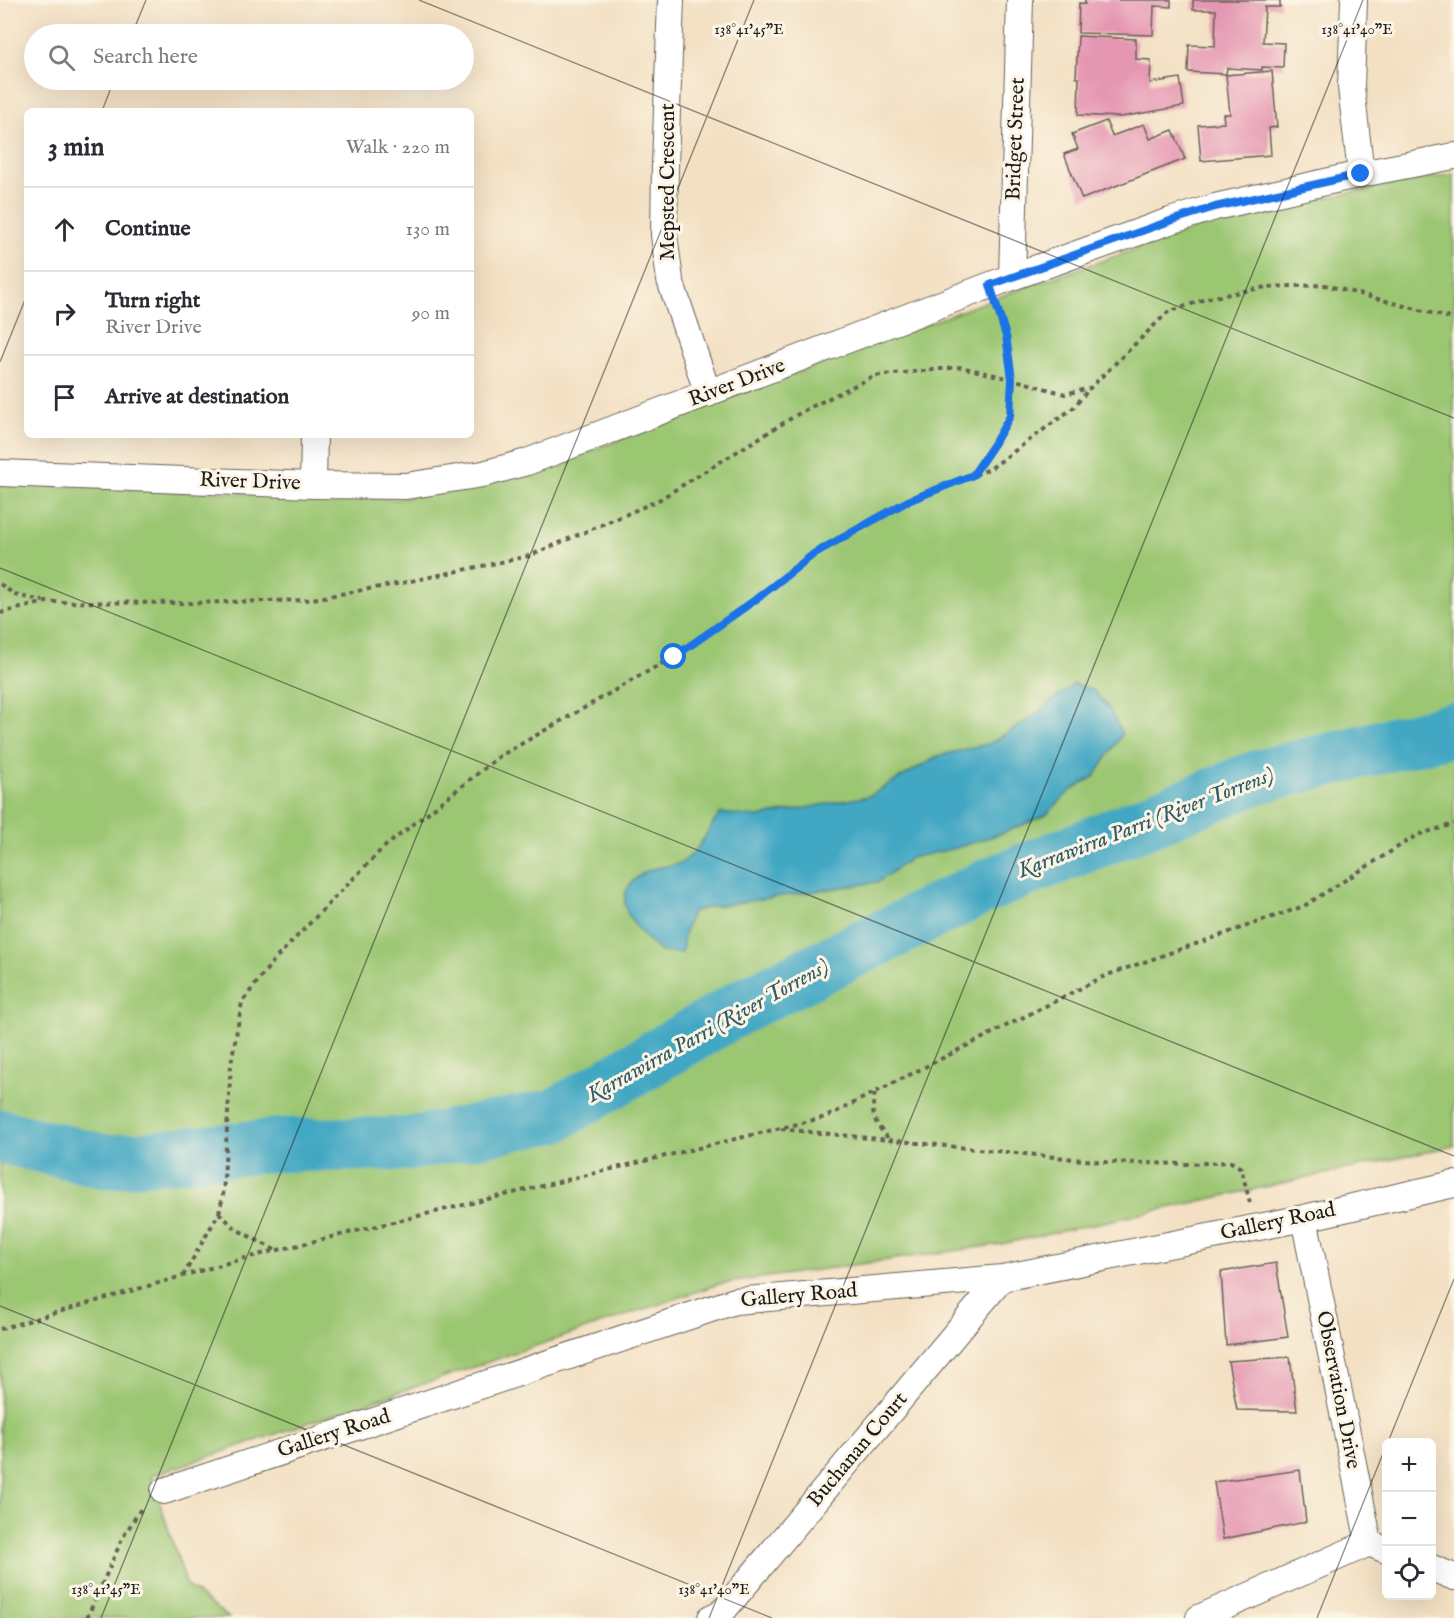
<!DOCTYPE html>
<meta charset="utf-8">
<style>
:root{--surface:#fff;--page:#f7f7f7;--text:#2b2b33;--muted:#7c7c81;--line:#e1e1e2}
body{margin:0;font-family:"IM FELL English",serif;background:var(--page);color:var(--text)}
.controls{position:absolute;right:18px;bottom:18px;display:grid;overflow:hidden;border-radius:9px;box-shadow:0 6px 24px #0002}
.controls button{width:54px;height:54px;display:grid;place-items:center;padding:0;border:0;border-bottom:2px solid var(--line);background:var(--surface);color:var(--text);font:30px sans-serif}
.stop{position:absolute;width:18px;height:18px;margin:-14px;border:4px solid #1a73e8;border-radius:50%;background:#fff}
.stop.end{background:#1a73e8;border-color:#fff;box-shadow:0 2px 6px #0008}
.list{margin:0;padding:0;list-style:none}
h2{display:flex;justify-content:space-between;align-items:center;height:78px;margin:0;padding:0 24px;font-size:26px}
h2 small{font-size:20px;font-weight:400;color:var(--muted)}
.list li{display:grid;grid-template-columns:39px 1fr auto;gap:18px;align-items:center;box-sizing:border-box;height:84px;padding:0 24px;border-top:2px solid var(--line)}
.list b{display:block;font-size:22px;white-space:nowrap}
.list p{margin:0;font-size:20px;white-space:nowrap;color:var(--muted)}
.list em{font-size:20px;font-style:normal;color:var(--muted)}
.icon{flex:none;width:33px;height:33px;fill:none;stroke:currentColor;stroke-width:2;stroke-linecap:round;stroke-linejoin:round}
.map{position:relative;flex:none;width:1454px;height:1618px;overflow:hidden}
.search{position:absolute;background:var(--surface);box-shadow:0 6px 24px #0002;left:24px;top:24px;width:450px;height:66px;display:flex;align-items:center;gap:15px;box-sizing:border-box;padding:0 21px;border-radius:33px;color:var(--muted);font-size:22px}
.panel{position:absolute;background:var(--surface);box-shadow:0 6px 24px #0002;left:24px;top:108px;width:450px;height:330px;border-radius:9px}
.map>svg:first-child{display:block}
.green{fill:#9bc672;stroke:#5c7147;stroke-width:1.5}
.water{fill:#43a7c3;stroke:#306270;stroke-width:1.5}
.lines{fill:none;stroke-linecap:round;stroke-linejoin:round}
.river{stroke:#43a7c3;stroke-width:54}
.building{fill:#e597b2}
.street-casing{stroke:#676156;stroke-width:28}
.path{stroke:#676156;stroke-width:4;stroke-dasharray:4.5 4.5;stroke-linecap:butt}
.street{stroke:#fff;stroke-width:26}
.route{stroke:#1a73e8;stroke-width:8}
.ticks{fill:none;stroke:#1c1c1c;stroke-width:1.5;stroke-opacity:0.45}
.labels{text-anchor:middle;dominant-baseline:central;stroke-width:6;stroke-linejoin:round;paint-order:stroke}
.street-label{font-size:21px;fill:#1c1c1c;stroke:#fcf5e5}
.water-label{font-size:22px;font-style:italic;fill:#2e5b67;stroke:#fcf5e5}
.ticks-label{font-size:15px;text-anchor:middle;fill:#1c1c1c;stroke:#fcf5e5;stroke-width:6;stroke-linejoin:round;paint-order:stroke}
</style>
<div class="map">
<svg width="1454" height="1618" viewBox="0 0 1454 1618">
<rect width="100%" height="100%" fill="#fcf5e5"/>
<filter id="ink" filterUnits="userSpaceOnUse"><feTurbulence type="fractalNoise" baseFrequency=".0167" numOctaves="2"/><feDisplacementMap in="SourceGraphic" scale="12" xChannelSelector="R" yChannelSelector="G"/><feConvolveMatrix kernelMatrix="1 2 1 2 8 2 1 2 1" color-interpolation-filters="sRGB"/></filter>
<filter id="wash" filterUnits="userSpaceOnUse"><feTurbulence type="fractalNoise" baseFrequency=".008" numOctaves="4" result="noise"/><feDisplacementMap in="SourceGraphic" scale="24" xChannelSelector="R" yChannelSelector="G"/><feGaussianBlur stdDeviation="1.35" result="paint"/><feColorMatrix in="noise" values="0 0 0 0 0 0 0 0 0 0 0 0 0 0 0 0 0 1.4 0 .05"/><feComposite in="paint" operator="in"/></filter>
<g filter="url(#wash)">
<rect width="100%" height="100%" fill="#f3e0c3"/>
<!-- green -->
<path class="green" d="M1454 174V1146L1002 1244 719 1284 151 1476 187 1586 229 1618H0V484L398 499 555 464 1014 291 1209 224 1371 188Z"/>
<!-- water -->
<path class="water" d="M1074 684 1093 690 1109 708 1122 734 1095 776 1070 791 1046 815 1003 833 956 848 911 858 878 882 708 907 692 912 684 934 682 953 660 952C637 930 602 897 645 872 657 865 674 868 685 860 701 849 708 827 721 813L758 817 869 796 938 756 991 743 1025 722Z"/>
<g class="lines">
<!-- river -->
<path class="river" d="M0 1136 107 1162 278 1145 408 1144 554 1116 742 1006 986 886 1257 777 1454 729"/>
</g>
<g id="blocks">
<!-- building -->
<path class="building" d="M1085 0H1171V7L1154 6 1153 35 1078 33 1079 3 1085 4Z
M1193 0H1280V7H1265L1263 42 1284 43 1283 68 1262 67V70L1227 68 1226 74 1188 72 1189 45 1215 46 1216 10H1193Z
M1078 36 1136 39V59L1151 60 1150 83 1180 78 1184 106 1121 117 1078 115 1079 78H1076Z
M1272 71 1277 127 1269 128 1271 155 1201 161 1198 125 1224 123 1223 114H1230L1226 75Z
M1106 121 1112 136 1144 124 1150 139 1173 130 1185 159 1082 199 1064 154 1078 149 1072 134Z
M1276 1263 1288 1337 1226 1345 1221 1272Z
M1290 1357 1297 1411 1237 1410 1228 1361Z
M1300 1470 1306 1522 1223 1539 1214 1482Z"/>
</g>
</g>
<g filter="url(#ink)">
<use href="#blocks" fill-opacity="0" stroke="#676156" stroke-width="1.5"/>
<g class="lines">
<!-- street casing -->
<g class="street-casing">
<path id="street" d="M671 0 665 165 664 235 670 280 708 394
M1354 0 1351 87 1361 174
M1012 277 1020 0
M0 473 313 485 406 486 483 474 527 462 1012 277 1170 221 1215 207 1361 174 1454 156
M313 485 314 435
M1304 1218 1369 1543 1386 1550
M164 1491 735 1301 1002 1278 1304 1218 1454 1184
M1432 1568 1454 1577
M711 1618 721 1613 1002 1278
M1199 1618 1369 1543"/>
</g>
<!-- path -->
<path class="path" d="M973 475 994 444 1010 416 1012 379 1006 336 998 311
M0 584 15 595 43 601
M0 613 46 602 188 603 307 600 402 583 529 556 657 501 803 411 874 376 961 367 1023 382 1065 394 1090 388 1168 312 1209 298 1266 287 1325 285 1454 319
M875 1093C870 1116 874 1123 891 1141
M781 1129 1104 1162 1186 1164 1231 1162 1241 1168 1250 1203
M219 1213 236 1229 275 1250
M183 1276 219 1213 223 1196 231 1064 242 1002 274 960 383 848 500 756 673 657 755 600 815 553 908 501 990 469 1073 408 1090 388
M0 1329 241 1259 826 1117 1107 975 1304 906 1417 835 1454 824
M87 1618 123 1537 142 1507"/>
<!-- street -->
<use href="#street" class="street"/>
</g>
</g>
<g class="lines" filter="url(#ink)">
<!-- route -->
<path class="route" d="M674 657 755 600 815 553 908 501 973 475 994 444 1010 416 1012 379 1006 336 990 285 1170 221 1215 207 1361 174"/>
</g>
<!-- ticks -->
<path class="ticks" d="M419 0 1454 418M132 34 146 0M102 111 114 80M0 362 27 295M0 568 1454 1156M0 1306 772 1618M1388 1442 1454 1279M101 1618 754 0M709 1618 1363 0M1317 1618 1386 1446"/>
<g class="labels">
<!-- street labels -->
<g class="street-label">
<text transform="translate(1016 139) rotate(-88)">Bridget Street</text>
<text transform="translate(668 182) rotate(-90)">Mepsted Crescent</text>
<text transform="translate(737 383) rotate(-21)">River Drive</text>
<text transform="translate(250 482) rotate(2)">River Drive</text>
<text transform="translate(1278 1222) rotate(-12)">Gallery Road</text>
<text transform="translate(799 1296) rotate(-5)">Gallery Road</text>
<text transform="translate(1338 1390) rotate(79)">Observation Drive</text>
<text transform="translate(334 1434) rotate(-18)">Gallery Road</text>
<text transform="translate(858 1450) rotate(-50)">Buchanan Court</text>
</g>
<!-- water labels -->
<g class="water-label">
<text transform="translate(1146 823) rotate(-21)">Karrawirra Parri (River Torrens)</text>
<text transform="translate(708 1031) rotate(-29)">Karrawirra Parri (River Torrens)</text>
</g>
</g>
<g class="ticks-label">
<text x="749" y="34">138°41'45"E</text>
<text x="1357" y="34">138°41'40"E</text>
<text x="106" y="1594">138°41'45"E</text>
<text x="714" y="1594">138°41'40"E</text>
</g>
</svg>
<div class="controls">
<button>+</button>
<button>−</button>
<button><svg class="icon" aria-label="locate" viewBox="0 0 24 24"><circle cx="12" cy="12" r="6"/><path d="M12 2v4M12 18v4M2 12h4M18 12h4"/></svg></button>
</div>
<div class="stop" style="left:674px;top:657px"></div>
<div class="stop end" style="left:1361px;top:174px"></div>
<div class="search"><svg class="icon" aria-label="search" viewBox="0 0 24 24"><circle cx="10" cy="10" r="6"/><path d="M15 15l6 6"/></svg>Search here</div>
<section class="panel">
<h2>3 min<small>Walk · 220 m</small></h2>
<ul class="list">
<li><svg class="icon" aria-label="ahead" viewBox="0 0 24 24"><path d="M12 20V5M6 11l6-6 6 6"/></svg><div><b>Continue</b></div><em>130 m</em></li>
<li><svg class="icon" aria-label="right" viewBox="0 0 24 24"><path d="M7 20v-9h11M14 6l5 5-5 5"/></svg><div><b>Turn right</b><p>River Drive</p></div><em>90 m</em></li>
<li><svg class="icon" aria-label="arrive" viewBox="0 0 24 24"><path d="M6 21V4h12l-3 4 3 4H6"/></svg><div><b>Arrive at destination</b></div></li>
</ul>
</section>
</div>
